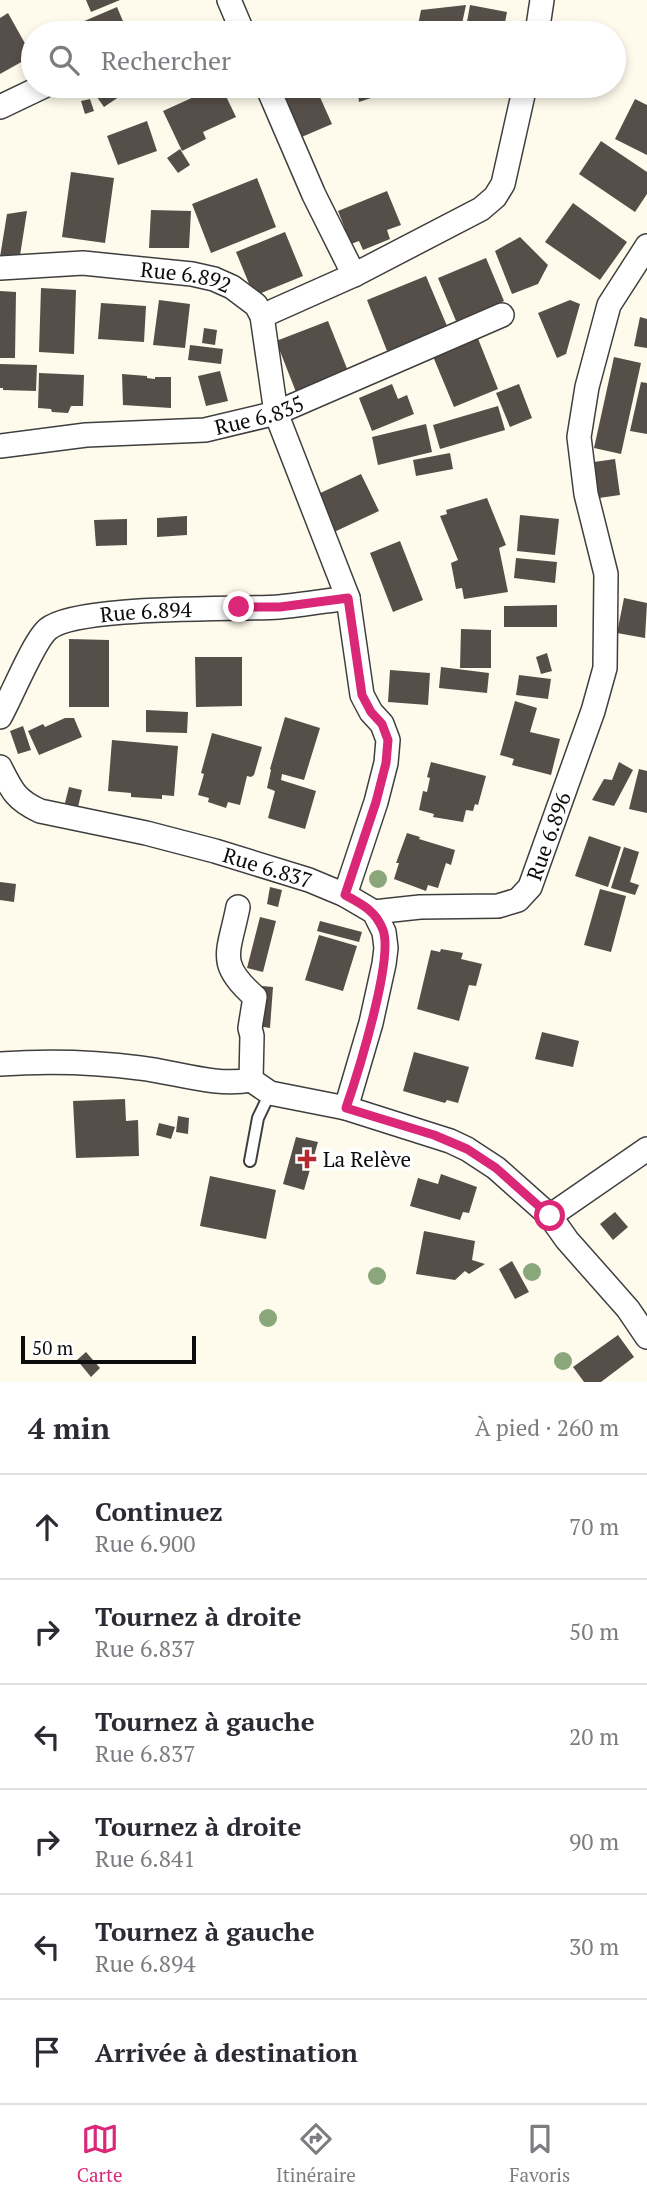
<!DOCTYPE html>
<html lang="fr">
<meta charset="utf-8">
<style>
:root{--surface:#fff;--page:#f7f7f7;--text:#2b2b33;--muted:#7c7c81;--line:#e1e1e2;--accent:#db2777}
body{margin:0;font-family:"PT Serif",serif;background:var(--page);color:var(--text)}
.scale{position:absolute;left:21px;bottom:18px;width:175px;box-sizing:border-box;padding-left:7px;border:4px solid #0c0c0c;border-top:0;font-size:19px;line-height:24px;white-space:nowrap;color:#0c0c0c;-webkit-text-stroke:5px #fff;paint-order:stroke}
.stop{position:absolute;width:21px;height:21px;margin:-16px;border:5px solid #db2777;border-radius:50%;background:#fff}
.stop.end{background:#db2777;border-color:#fff;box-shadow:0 2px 7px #0008}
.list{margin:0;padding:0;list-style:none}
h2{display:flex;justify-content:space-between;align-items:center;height:91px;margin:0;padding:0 28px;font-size:30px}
h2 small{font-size:23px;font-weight:400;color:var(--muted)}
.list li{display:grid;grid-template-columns:46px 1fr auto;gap:21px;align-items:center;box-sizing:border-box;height:105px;padding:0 28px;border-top:2px solid var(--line)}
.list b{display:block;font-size:26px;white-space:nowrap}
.list p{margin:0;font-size:23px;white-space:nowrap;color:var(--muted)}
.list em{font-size:23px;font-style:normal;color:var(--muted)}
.icon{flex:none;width:38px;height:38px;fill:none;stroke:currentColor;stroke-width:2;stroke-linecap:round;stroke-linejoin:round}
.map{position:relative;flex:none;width:647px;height:1382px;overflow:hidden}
.search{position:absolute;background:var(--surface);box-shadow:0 4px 10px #0003;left:21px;right:21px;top:21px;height:77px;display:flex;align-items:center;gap:18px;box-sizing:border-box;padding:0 24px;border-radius:38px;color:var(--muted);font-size:26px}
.sheet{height:721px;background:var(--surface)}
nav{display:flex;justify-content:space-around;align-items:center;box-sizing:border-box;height:98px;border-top:2px solid var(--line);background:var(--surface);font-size:19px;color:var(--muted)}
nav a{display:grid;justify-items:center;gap:4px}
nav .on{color:var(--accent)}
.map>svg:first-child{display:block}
.building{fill:#554e49}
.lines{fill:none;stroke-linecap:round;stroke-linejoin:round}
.lane-casing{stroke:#3f3f3f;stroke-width:14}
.street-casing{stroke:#3f3f3f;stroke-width:26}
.lane{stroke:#fff;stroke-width:10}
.street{stroke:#fff;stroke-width:23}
.tree{fill:#8aa77b}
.route{stroke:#db2777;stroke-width:9}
.poi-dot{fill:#b8282d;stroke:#fff;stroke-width:2.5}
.labels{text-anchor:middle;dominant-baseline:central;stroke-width:7;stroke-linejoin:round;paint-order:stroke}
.street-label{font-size:21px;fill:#0c0c0c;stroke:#fff}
.poi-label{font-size:21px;fill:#0c0c0c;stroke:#fff;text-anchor:start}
</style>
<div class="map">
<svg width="647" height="1382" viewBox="0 0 647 1382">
<rect width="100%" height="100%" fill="#fefbec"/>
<!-- building -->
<path class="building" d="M86 0H120L91 12Z
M466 5 460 33H405L407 23 418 25 421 10Z
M470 5 507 12 503 33H465Z
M117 7 128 33H78L75 25Z
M8 13 32 56 0 74V18Z
M89 86H135L104 107Z
M218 86H221L236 117 203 132 206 139 182 151 163 111Z
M292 86H315L332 124 297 139 276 93Z
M357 86H395V90L359 102Z
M90 99 94 111 85 114 81 101Z
M635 99 647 105V155L615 139Z
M147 121 157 151 118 165 107 136Z
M601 141 647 172V194L635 212 579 174Z
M180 149 190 165 178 173 167 158Z
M71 172 114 178 105 243 62 237Z
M257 178 276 227 211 253 192 204Z
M387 191 401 225 387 230 390 239 363 250 359 241 351 244 338 211Z
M573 203 627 242 600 280 545 242Z
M151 210 191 211 189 248H149Z
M27 211 19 262 0 257 7 214Z
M285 232 303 276 254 296 236 252Z
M520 237 548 265 538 284 512 294 495 251Z
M486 258 504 301 456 321 438 278Z
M426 276 447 326 387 351 367 300Z
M41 288 76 290 74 354 39 352Z
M0 291 16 292 15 358H0Z
M159 300 190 304 185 348 153 345Z
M570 300 580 304 566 354 557 358 538 313Z
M101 303 146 306 144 342 98 339Z
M640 317 647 319V348L634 346Z
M328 321 348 371 296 392 276 341Z
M204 328 217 330 215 345 202 343Z
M477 336 498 389 454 407 432 354Z
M190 345 223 349 221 364 188 360Z
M614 357 641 363 621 454 594 448Z
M0 364 37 365 36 391 3 390V388H0Z
M220 371 228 401 206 406 198 376Z
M39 373 84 375 83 406H71L68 413 52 412 51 409 38 408Z
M122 374 147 376V378L155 379V377H171V408L123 405Z
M641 382 647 383V434L630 431Z
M392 384 398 399 407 395 414 414 372 431 359 398Z
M519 384 532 418 510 427 496 393Z
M498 406 505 430 440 449 433 425Z
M426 424 432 452 378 465 372 437Z
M450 453 453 469 416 476 413 460Z
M615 459 620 495 592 499 587 463Z
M361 474 379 511 332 533 314 496Z
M487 498 506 545 499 548 508 592 464 599 462 588 456 589 451 563 458 560 440 516 447 514 446 510Z
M520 515 559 519 555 555 517 551Z
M187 516V535L157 537V518Z
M127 519V545L96 546 94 520Z
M400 541 423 600 393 612 370 553Z
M516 558 557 562 555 583 514 578Z
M624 598 647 603 645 638 617 633Z
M557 605V627H504V606Z
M461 629 491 630V668H460Z
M69 639 109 640V707H69Z
M547 653 552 671 541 674 536 657Z
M195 657H242V706L196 707Z
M441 667 489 673 487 693 439 688Z
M390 670 430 673 428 705 388 702Z
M519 675 551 679 548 699 516 695Z
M515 701 537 708 530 732 560 739 551 775 512 765 514 759 500 755Z
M146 710 188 712 187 733 146 732Z
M285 717 320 728 304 780 282 774 281 780 316 791 305 829 268 818 275 791 267 788 271 770 270 769Z
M65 718H74L82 737 39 755 28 731 43 724 45 727Z
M23 726 31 750 18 754 10 731Z
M212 733 262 747 254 775 251 777 247 776 240 805 228 802 226 808 208 802 209 798 198 795 204 774 201 773Z
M112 740 178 746 174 796 162 795V799L131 797V793L108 791Z
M431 762 486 776 478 805 475 804 473 811 466 810 463 822 433 817 434 814 419 810 423 791 427 792 430 778 427 777Z
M619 762 633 770 614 806 592 800 604 779 612 780Z
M639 769 647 771V813L629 809Z
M69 787 82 790 78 807 65 803Z
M407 833 420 837 419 839 455 850 451 865 446 863 438 888 428 885 426 891 394 879 399 863H396Z
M589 836 621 847 608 887 575 876Z
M624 847 639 852 630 882 639 885 635 895 611 888Z
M0 882 16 884 14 902 0 900Z
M270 887 282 890 278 907 267 904Z
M600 889 626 896 611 952 584 945Z
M260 917 276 921 263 972 247 968Z
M320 921 362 932 359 942 317 931Z
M319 935 357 946 343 991 305 980Z
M441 949 463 953 461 959 482 964 476 986 469 985 459 1021 417 1009 431 950 440 952Z
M262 986 273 987 270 1028 258 1026Z
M542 1032 579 1041 573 1067 535 1059Z
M414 1052 469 1067 458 1103 447 1100 445 1103 403 1091Z
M125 1099 126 1121 138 1120 139 1156 76 1158 73 1101Z
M178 1116 189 1118 188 1134 176 1132Z
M159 1123 175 1127 171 1139 156 1135Z
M296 1137 318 1142 304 1190 283 1184Z
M441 1174 477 1187 469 1213 463 1212 460 1220 410 1206 418 1178 438 1184Z
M210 1176 276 1190 266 1239 200 1226Z
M615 1212 628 1227 613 1240 600 1224Z
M424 1231 475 1241 472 1260 485 1264 469 1274 465 1271 455 1280 416 1274Z
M512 1261 529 1292 515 1299 499 1269Z
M618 1335 634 1357 601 1382H584L573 1367Z
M86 1352 100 1368 91 1377 77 1360Z"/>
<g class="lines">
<!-- lane casing -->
<g class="lane-casing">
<path id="lane" d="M250 1161 258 1118 270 1093"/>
</g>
<!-- street casing -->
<g class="street-casing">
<g id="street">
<path d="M229 0 243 33"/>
<path d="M537 33 542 0"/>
<path d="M267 86 314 195 354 275"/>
<path d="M0 107 44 86"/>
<path id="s1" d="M0 268 83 263 192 274 214 279 232 287 256 305 262 316 276 413 348 598 362 695 371 712 382 724 388 740 386 763 376 802 345 895"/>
<path d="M262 316 354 275 481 209 495 197 503 184 525 86"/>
<path id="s2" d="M0 446 86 435 205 430 276 413 502 315"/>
<path id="s3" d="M0 717C11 698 34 640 48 629 77 605 234 610 279 607 302 605 325 601 348 598"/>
<path id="s4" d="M0 767C12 791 16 800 40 811L146 833 215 851 309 880 345 895 374 912 384 932 386 948 384 964 371 1023 346 1108 270 1093 251 1080C215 1087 176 1072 140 1068 94 1062 46 1061 0 1064"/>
<path d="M238 907C229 953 216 963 255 997L250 1028 252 1036 251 1080"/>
<path id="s5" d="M374 912 420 907 498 906 518 900 530 887 593 711 605 668 606 574 586 494 579 437 587 387 609 305 647 246"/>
<path d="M346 1108 450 1141 467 1149 496 1168 550 1216 567 1240 628 1309 647 1337"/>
<path d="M550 1216 647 1149"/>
</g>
</g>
<!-- lane -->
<use href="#lane" class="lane"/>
<!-- street -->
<use href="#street" class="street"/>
</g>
<!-- trees -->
<g class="tree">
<circle cx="378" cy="879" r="9"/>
<circle cx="532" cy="1272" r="9"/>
<circle cx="377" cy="1276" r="9"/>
<circle cx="268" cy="1318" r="9"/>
<circle cx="563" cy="1361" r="9"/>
</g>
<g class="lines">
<!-- route -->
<path class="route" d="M239 607H280L348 598 362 695 371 712 382 724 388 740 386 763 376 802 345 895C362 904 376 911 383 930 394 959 357 1076 346 1108L434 1135 467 1149 496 1168 550 1216"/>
</g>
<!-- markers -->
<path class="poi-dot" d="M303.5 1148.5h7v7h7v7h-7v7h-7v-7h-7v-7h7z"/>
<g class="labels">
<!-- street labels -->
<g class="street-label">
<text stroke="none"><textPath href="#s1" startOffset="187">Rue 6.892</textPath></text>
<text stroke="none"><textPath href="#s2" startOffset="262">Rue 6.835</textPath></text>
<text stroke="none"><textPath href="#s3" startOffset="201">Rue 6.894</textPath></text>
<text stroke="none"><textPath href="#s5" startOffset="217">Rue 6.896</textPath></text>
<text stroke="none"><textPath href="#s4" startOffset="296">Rue 6.837</textPath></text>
</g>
<!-- poi labels -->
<g class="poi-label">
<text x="323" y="1159">La Relève</text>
</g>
</g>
</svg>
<div class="scale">50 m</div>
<div class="stop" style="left:550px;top:1216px"></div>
<div class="stop end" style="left:239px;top:607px"></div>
<div class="search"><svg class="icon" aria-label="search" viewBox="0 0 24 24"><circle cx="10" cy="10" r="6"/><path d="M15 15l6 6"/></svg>Rechercher</div>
</div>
<section class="sheet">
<h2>4 min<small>À pied · 260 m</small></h2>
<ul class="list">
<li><svg class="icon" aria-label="ahead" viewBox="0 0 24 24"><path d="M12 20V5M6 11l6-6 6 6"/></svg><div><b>Continuez</b><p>Rue 6.900</p></div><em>70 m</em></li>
<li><svg class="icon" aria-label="right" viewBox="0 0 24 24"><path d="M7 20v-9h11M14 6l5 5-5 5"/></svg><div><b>Tournez à droite</b><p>Rue 6.837</p></div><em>50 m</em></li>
<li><svg class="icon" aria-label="left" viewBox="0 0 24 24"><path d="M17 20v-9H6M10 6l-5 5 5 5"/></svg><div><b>Tournez à gauche</b><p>Rue 6.837</p></div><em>20 m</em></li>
<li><svg class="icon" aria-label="right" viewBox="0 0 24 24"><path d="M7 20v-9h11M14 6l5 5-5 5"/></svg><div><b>Tournez à droite</b><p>Rue 6.841</p></div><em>90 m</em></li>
<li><svg class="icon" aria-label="left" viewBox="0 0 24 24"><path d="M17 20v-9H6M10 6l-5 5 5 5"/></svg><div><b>Tournez à gauche</b><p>Rue 6.894</p></div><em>30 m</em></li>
<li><svg class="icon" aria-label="arrive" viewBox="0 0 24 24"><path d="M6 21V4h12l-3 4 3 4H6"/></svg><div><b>Arrivée à destination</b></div></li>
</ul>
</section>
<nav>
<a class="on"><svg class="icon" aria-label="map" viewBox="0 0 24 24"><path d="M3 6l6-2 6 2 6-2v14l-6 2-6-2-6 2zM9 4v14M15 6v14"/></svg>Carte</a>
<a><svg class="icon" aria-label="directions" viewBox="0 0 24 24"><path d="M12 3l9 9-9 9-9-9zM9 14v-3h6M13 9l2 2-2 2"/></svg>Itinéraire</a>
<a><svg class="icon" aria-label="saved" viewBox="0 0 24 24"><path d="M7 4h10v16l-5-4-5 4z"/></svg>Favoris</a>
</nav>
